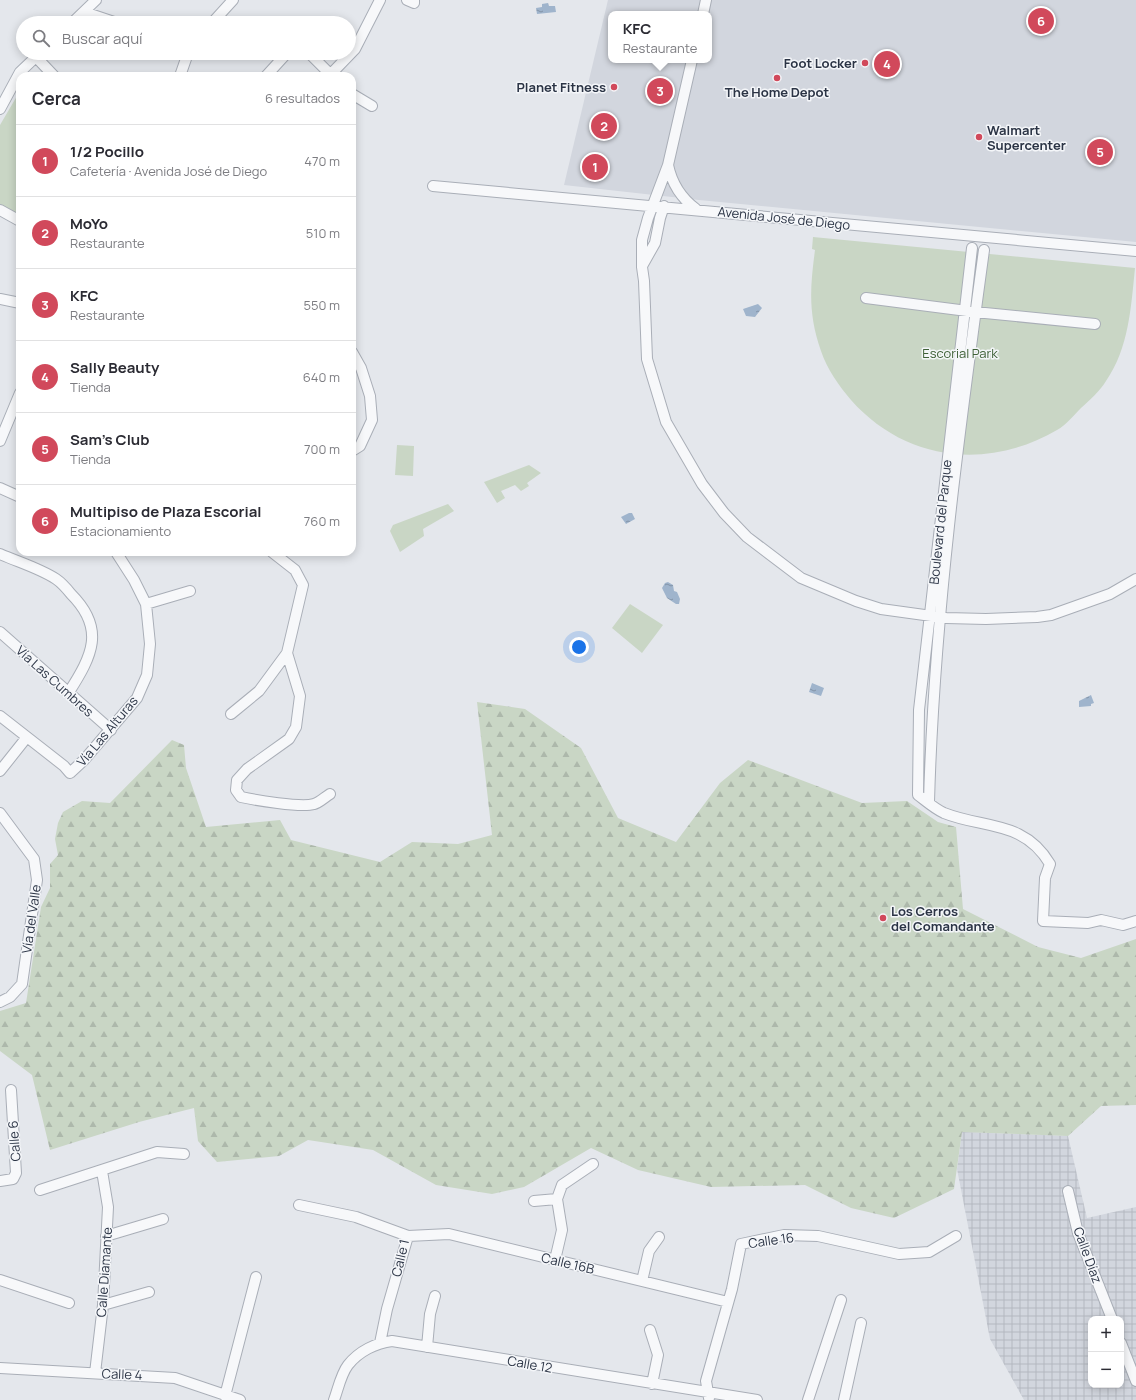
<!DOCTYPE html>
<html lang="es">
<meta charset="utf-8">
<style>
:root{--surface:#fff;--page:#f2f2f3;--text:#2b2b33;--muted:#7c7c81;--line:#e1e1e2;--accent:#d1495b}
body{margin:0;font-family:Manrope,sans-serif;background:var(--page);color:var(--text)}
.controls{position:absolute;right:12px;bottom:12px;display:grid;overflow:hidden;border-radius:8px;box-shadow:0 2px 10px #0003}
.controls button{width:36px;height:36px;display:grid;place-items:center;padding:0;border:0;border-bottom:1px solid var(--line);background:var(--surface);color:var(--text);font:20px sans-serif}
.you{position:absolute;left:579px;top:647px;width:14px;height:14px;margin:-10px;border:3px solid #fff;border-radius:50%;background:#1a73e8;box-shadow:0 0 0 6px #1a73e833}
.badge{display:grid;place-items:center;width:26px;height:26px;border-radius:50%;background:var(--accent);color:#fff;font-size:13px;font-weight:700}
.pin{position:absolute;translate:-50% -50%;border:2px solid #fff;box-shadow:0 1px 4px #0006}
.popup{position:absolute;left:608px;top:11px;width:104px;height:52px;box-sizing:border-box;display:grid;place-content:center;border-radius:8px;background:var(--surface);filter:drop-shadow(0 1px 3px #0005);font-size:13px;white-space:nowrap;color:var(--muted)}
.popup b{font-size:15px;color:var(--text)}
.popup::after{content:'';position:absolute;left:50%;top:100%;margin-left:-8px;border:8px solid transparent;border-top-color:var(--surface)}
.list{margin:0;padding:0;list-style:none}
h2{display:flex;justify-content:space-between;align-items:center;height:52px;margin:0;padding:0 16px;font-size:17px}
h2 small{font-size:13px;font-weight:400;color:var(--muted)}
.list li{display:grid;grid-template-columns:26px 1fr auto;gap:12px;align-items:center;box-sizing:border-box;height:72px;padding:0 16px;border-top:1px solid var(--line)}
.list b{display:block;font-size:15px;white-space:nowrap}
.list p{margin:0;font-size:13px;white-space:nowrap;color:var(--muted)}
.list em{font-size:13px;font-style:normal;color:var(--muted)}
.icon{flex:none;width:22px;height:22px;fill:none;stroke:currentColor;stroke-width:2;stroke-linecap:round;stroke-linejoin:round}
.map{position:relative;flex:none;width:1136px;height:1400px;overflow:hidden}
.search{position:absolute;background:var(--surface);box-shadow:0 2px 10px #0003;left:16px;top:16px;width:340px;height:44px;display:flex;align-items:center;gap:10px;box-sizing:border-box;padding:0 14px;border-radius:22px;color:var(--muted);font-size:15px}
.panel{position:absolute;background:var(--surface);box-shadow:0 2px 10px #0003;left:16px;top:72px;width:340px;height:484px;border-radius:12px}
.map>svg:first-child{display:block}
.built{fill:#d2d6de;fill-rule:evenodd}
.industrial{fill:url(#industrial-grid);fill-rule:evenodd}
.forest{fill:url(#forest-firs)}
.green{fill:#c9d6c5}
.water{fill:url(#water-ripples)}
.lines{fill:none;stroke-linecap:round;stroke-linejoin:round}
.minor-casing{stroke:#a9aeb7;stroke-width:12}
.minor{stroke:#f7f8fa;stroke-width:10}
.poi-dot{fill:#d1495b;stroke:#f4f6f9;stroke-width:1.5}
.labels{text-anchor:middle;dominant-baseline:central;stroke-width:3;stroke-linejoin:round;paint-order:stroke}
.poi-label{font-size:13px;font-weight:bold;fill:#2b3445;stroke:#f4f6f9;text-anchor:end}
.street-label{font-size:13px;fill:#2b3445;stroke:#f4f6f9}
.park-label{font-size:13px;fill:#3f6138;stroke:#f4f6f9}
</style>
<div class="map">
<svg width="1136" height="1400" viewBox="0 0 1136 1400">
<defs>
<pattern id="industrial-grid" width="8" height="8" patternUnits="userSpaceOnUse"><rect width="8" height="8" fill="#d2d6de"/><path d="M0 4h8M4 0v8" fill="none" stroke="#b4b8c0"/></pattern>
<pattern id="forest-firs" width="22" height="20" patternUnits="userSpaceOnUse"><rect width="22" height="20" fill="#c9d6c5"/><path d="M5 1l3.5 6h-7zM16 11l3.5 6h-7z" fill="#adb8ab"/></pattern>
<pattern id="water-ripples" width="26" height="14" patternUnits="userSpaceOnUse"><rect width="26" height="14" fill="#9fb4cc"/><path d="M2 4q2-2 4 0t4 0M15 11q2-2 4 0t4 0" fill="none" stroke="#8293a7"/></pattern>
</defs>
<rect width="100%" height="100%" fill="#e4e7ec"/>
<!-- built -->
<path class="built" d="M608 0H1136V242L699 200 564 185ZM611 14H709V60H611Z"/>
<!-- industrial -->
<path class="industrial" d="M962 1132 1068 1136 1087 1218 1136 1207V1400H1024L990 1339 957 1169ZM1091 1319H1121V1385H1091Z"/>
<!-- forest -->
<path class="forest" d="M477 702 525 709 581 748 618 818 676 842 720 783 748 760 862 803 907 801 938 822 956 827 963 909 1038 947 1081 958 1136 939V1105L1101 1106 1068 1136 962 1132 954 1189 894 1218 851 1208 805 1185 711 1187 638 1170 591 1148 524 1187 492 1194 436 1185 373 1150 308 1140 279 1156 217 1162 198 1141 194 1108 139 1122 50 1150 32 1075 0 1051V1011L26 1003 41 907 50 888V864L58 855 55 839 58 823 63 812 82 801 110 803 172 740 184 745 186 768 206 827 280 820 291 840 380 862 412 842 458 844 492 835Z"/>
<!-- green -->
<path class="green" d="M17 96H20V216L0 204V125Z
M813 237 1135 268C1131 307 1129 348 1106 381 1100 391 1090 400 1081 408 1074 415 1066 425 1057 430 987 471 905 461 851 400 839 386 827 369 821 351 808 314 810 288 815 250L812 249Z
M397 445 414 446 413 476 395 475Z
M529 465 541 473 527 483 529 486 521 491 515 485 501 491 505 498 497 503 484 482Z
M448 504 454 511 423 529 424 536 400 552 390 531 393 525Z
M630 604 663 625 642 653 612 628Z"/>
<!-- water -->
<path class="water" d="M548 3 549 6H555L556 12 537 14 536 8 542 7V4Z
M758 304 762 308 755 317 746 316 743 309Z
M629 513H632L635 519 626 524 621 517Z
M668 582 673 585 674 591 677 592 680 599 679 604H676L667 598 662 588 665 583Z
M812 683 824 688 821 696 809 692Z
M1091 695 1094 703 1091 704V706L1079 707V701Z"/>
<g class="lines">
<!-- minor casing -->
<g class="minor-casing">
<path id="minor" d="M407 0 414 3V0
M84 12 117 23
M703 14 706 0
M72 23 96 0
M212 23 233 0
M309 53 332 76
M36 57 54 76
M692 60 668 165 648 218 642 240V267L644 281 647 359 666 422 702 484 724 513 747 537 801 578 856 601 881 609 946 618 986 619 1037 617 1051 615 1110 594 1136 579
M180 76 188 53
M266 76 287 53
M329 76 355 49 380 0
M352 94 372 106
M0 109 20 72 40 53
M668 165C672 184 681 198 696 209
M433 186 1136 251
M0 210 20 221
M972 248 919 710 918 795C926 801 935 809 944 813 984 829 1024 820 1050 864L1045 878 1043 921 1088 923 1101 920 1123 925 1136 921
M642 266 655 243 660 218 664 206
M866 298 975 312 1095 324
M0 299 20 303
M352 352 361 368 370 396 372 420 360 446 352 451
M0 441 20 393
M0 488 20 497
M272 552 295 570 303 585 287 653 300 696 296 727 289 739 247 769 237 780 236 790 241 797C255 800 301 808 314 804 319 803 325 797 330 794
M0 554C18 562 39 568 56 579 62 583 67 589 71 594 106 629 92 656 69 692
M146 604 190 591
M0 632 111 730
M231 714 259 691 287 653
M0 716 64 766 70 773 84 760 137 698 147 675 150 644 146 604 134 580 116 552
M0 771 27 737
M929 802C934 618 959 433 984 250
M0 813 34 859 37 880 22 984 10 997 0 1002
M0 1181 13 1179 16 1173 11 1090
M40 1190 157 1152 184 1154
M1068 1191 1078 1233 1112 1319
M534 1201 557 1199
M299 1205 356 1217 408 1236 449 1234 728 1302
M106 1236 163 1219
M555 1260 562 1230 557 1199 562 1185 593 1164
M0 1280 69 1303
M642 1281 649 1251 659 1237
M103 1305 149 1292
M650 1330 658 1355 652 1384
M380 1343 387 1309 408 1236
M1121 1343 1136 1381
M427 1347 430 1314 435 1296
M0 1368 175 1378 240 1400
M95 1373 103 1305 108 1207 102 1171
M225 1396 256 1277
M709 1398 706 1381 732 1289 741 1244 784 1235 818 1236 899 1254 929 1252 956 1236
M334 1400C338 1389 341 1374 348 1365 359 1351 376 1343 392 1341L757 1400
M808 1400 841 1300
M844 1400 861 1323"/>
</g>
<!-- minor -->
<use href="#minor" class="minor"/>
</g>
<!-- markers -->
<g class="poi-dot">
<circle cx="865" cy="63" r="4"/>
<circle cx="777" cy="78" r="4"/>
<circle cx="614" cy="87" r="4"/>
<circle cx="979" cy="137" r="4"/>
<circle cx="883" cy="918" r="4"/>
</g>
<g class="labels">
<!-- poi labels -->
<g class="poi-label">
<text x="857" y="63">Foot Locker</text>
<text x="606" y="87">Planet Fitness</text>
<text x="777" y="92" text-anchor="middle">The Home Depot</text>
<text x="987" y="130" text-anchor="start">Walmart<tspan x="987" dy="15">Supercenter</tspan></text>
<text x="891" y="911" text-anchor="start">Los Cerros<tspan x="891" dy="15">del Comandante</tspan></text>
</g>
<!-- street labels -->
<g class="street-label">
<text transform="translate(784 218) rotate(6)">Avenida José de Diego</text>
<text transform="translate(940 522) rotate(-84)">Boulevard del Parque</text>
<text transform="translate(55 681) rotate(42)">Vía Las Cumbres</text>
<text transform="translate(107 731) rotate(-50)">Vía Las Alturas</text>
<text transform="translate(31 919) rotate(-82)">Vía del Valle</text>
<text transform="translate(14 1141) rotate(-94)">Calle 6</text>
<text transform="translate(771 1240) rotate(-8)">Calle 16</text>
<text transform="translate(1088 1255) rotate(70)">Calle Díaz</text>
<text transform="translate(400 1258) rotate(-77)">Calle 1</text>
<text transform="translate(568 1263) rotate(13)">Calle 16B</text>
<text transform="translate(104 1272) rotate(-86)">Calle Diamante</text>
<text transform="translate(530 1364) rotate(10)">Calle 12</text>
<text transform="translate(122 1374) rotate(2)">Calle 4</text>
</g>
<!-- park labels -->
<g class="park-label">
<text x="960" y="353">Escorial Park</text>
</g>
</g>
</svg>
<div class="controls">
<button>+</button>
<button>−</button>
</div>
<div class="you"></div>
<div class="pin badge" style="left:595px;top:167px">1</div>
<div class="pin badge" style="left:604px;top:126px">2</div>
<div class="pin badge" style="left:660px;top:91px">3</div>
<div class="popup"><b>KFC</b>Restaurante</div>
<div class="pin badge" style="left:887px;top:64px">4</div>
<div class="pin badge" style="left:1100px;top:152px">5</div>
<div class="pin badge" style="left:1041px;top:21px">6</div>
<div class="search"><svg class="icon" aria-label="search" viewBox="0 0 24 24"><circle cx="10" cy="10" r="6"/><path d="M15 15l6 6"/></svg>Buscar aquí</div>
<section class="panel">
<h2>Cerca<small>6 resultados</small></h2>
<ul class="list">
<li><span class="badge">1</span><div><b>1/2 Pocillo</b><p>Cafetería · Avenida José de Diego</p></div><em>470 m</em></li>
<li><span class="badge">2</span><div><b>MoYo</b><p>Restaurante</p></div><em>510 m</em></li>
<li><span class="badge">3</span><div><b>KFC</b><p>Restaurante</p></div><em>550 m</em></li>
<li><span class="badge">4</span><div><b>Sally Beauty</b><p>Tienda</p></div><em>640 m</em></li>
<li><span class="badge">5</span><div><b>Sam's Club</b><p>Tienda</p></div><em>700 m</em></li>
<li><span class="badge">6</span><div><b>Multipiso de Plaza Escorial</b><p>Estacionamiento</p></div><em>760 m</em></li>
</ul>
</section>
</div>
